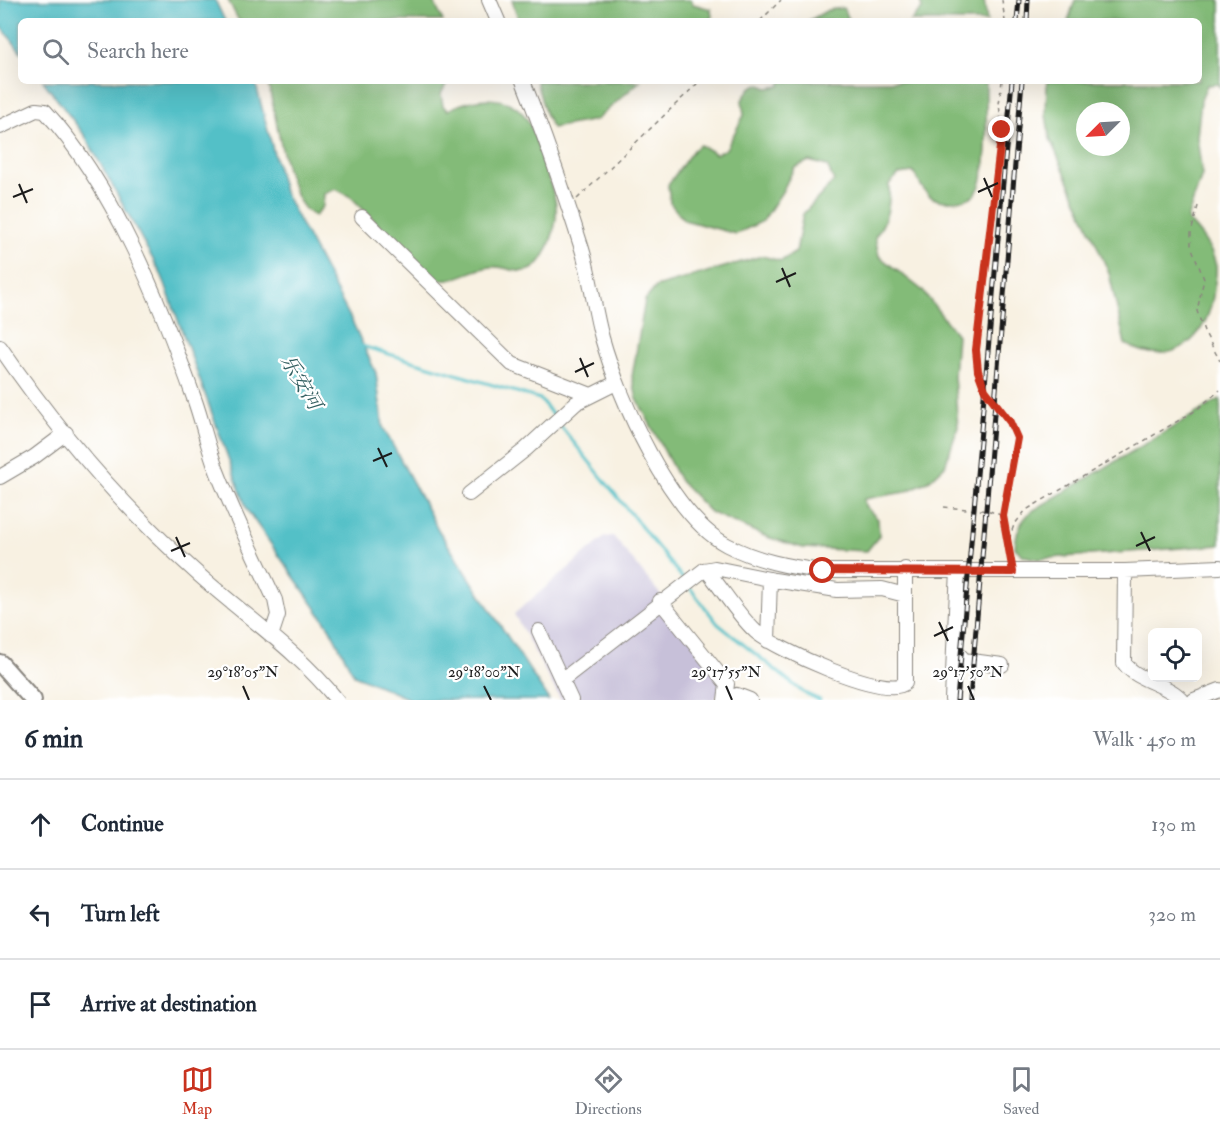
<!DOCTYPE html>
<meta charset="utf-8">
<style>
:root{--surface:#fff;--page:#f6f6f7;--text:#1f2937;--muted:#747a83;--line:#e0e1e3;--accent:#c8321e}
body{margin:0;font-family:"IM FELL Double Pica","Noto Serif SC",serif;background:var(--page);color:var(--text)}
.controls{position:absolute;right:18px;bottom:18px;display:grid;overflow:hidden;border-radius:9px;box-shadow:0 6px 24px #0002}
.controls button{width:54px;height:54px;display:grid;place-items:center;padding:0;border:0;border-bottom:2px solid var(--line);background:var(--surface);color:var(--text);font:30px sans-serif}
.compass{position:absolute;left:1076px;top:102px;width:54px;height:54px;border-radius:50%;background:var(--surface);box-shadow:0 6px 24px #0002;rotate:246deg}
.stop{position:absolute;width:18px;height:18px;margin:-14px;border:4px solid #c8321e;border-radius:50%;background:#fff}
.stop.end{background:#c8321e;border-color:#fff;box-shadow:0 2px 6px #0008}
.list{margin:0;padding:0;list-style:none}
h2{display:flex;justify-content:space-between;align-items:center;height:78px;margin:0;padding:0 24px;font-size:26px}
h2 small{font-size:20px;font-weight:400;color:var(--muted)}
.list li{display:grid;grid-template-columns:39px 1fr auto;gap:18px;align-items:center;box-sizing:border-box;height:90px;padding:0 24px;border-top:2px solid var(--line)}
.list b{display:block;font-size:22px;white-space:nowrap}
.list em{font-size:20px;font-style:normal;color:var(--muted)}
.icon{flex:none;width:33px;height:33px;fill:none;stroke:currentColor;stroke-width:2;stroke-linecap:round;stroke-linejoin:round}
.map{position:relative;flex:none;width:1220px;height:700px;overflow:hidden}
.search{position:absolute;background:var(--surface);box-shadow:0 6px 24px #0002;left:18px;right:18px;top:18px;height:66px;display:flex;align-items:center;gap:15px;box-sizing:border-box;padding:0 21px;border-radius:9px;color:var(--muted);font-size:22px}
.sheet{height:348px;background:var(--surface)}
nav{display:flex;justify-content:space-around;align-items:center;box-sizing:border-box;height:84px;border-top:2px solid var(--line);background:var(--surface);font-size:16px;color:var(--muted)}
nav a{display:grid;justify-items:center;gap:3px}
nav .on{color:var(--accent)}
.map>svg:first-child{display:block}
.industrial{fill:#c7c0d9}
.forest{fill:#83bb78;stroke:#506c4a;stroke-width:1.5;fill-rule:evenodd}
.water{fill:#52c0c7;stroke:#376e72;stroke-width:1.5}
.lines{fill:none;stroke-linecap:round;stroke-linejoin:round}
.stream{stroke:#52c0c7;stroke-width:3}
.minor-casing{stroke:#8a867f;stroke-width:16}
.major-casing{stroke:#8a867f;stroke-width:20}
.path{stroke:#8a867f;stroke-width:1.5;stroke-dasharray:4.5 4.5;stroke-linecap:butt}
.minor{stroke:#fff;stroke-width:14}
.major{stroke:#fff;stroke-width:16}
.rail-casing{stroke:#1c1c1c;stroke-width:5}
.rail{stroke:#fff;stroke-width:3;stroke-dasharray:9;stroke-linecap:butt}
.route{stroke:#c8321e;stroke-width:8}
.ticks{fill:none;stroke:#1c1c1c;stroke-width:2}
.labels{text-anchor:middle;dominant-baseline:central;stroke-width:4.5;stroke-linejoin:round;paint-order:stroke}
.water-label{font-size:20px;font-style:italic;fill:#325e60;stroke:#fff}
.ticks-label{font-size:15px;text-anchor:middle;fill:#1c1c1c;stroke:#fff;stroke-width:4.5;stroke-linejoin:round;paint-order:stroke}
</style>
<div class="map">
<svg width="1220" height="700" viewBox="0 0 1220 700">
<rect width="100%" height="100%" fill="#fff"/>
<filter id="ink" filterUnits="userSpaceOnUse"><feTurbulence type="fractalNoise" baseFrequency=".0167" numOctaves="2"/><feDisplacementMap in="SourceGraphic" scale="12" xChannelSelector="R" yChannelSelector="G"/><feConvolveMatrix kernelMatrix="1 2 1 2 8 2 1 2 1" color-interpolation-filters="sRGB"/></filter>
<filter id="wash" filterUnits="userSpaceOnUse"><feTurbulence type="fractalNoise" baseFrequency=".008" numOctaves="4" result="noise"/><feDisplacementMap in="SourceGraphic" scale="24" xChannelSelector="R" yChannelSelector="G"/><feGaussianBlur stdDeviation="1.35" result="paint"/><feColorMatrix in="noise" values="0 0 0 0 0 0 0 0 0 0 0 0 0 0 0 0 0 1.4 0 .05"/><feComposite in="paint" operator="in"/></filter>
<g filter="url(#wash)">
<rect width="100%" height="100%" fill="#f8f1e2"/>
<!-- industrial -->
<path class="industrial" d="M613 536 723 672 725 680 715 700H561L514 614 605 537Z"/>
<!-- forest -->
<path class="forest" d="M228 0H433L443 21H239Z
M512 0H691L693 4 711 9 712 17 708 21H519Z
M920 0H984L987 21H911L922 9Z
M1075 0H1220V87L1217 84 1207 85 1201 100 1197 137 1202 175 1187 219C1200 233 1212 247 1216 266 1217 273 1215 282 1214 289 1209 339 1173 370 1125 344L1109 273 1050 139 1046 115 1047 81H1199V21H1068ZM1085 111H1121V147H1085Z
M843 8 850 21H808L828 10Z
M267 81H448L441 94 443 106 448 110C473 97 509 91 527 119 535 132 538 148 542 162 547 176 555 192 556 206 558 224 548 259 532 269 519 276 504 265 491 267 468 269 454 286 430 277L351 197 336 189 324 194 323 206 315 216C285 206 277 111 267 81Z
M536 81H640L596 120 552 128 545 113Z
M782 81H986C985 104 992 182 973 196 967 200 957 201 950 201 926 201 925 191 913 172L899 174 889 184C890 205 888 220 875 237L879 256 922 290 957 335 954 376 958 427 945 466 930 480 905 492 864 499 865 506 878 519 879 536 867 551 803 548 767 537 710 512 680 481 637 399 632 377 645 300 656 287 762 256 781 261 796 252 803 214 834 181 827 166 809 161 794 168 782 192 763 221 736 234 684 220 670 203 668 185 693 150 700 145 716 154 726 149 744 115 742 100 750 88 758 84 768 88 780 86Z
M1220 399V545L1038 559 1024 556 1015 548C1016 532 1020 521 1032 511Z"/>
<!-- water -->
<path class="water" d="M0 0H215L225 21H21V52L0 25Z
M43 81H255L284 192 352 321 376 373 383 427 439 531 549 700H411L354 675 329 627 247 510 162 276 85 136Z"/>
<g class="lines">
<!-- stream -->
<path class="stream" d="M362 346 540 399 555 418
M559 424 684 580
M690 588 718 624 804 693 820 700"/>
</g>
</g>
<g filter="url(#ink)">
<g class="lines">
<!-- minor casing -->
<g class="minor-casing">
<path id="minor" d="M489 0 498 21
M523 81C545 136 564 192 582 249 591 278 594 309 602 338 619 398 670 515 727 545 758 561 789 567 823 571H1125L1220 567
M0 127 36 110 45 111C113 184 162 307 195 401 203 424 208 448 217 471 234 515 255 557 275 600L278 615 271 636
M362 217 512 364 591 395
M0 347C56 429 124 508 198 574 245 616 298 651 337 700
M0 477 34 457 66 433
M469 494 526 449 576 403 616 383
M704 570 715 568 774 580 837 590 882 589 905 595
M958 571 954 649 964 660 1002 665
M1125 571 1124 663C1138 682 1167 683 1182 700
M660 601 727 684 725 700
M539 631 571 700
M768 641 770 579
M562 680 704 570 709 573C724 592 738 615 755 631 775 649 887 700 905 683V569
M733 700 737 695 750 700
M952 700 954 649
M1194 700 1220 690"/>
</g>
<!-- major casing -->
<g class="major-casing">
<path id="major" d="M0 663 33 700"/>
</g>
<!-- path -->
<path class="path" d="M1002 0 1005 21
M760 21 781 0
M1002 81 999 104 1002 130 976 350 978 371 985 390 1010 422 1017 439 1003 516
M577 199 700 81
M1198 206 1191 233V246L1204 279 1197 311 1204 331 1220 361
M944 507 990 511 1003 516 1012 559
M1009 539 1014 525 1026 510 1195 411 1220 390"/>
<!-- minor -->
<use href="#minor" class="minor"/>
<!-- major -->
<use href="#major" class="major"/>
<!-- rail casing -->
<g class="rail-casing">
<path id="rail" d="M1017 21 1019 0
M1027 21 1028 0
M957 700 1012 81
M970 700 1022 81"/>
</g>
<!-- rail -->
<use href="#rail" class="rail"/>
</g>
</g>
<g class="lines" filter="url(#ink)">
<!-- route -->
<path class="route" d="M823 571 1013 572 1003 516 1017 438 1010 422 985 390 978 371 976 350 1002 130"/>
</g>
<!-- ticks -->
<path class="ticks" d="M984 178 992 197M19 184 27 203M978 192 998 183M13 197 33 189M782 268 790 287M776 282 796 273M580 358 588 377M575 372 594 363M378 448 387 467M373 461 392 453M1141 532 1150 551M176 537 185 557M1136 546 1155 537M171 551 190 543M939 622 948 641M934 636 953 627M243 686 249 700M484 686 491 700M726 686 732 700M968 686 974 700"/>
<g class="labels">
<!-- water labels -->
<g class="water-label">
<text transform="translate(301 382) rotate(59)">乐安河</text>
</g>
</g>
<g class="ticks-label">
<text x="243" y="677">29°18'05"N</text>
<text x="484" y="677">29°18'00"N</text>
<text x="726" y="677">29°17'55"N</text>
<text x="968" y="677">29°17'50"N</text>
</g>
</svg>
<div class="controls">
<button><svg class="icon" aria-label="locate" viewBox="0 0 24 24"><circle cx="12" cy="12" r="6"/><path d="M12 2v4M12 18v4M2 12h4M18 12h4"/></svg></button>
</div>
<svg class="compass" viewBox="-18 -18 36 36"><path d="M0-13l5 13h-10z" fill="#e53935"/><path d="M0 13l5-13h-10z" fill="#747a83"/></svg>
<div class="stop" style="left:823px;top:571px"></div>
<div class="stop end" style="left:1002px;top:130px"></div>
<div class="search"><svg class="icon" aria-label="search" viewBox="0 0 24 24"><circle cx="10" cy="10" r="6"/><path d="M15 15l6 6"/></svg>Search here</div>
</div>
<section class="sheet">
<h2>6 min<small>Walk · 450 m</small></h2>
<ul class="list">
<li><svg class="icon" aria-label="ahead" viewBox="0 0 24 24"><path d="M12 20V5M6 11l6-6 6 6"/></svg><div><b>Continue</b></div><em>130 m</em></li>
<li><svg class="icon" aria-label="left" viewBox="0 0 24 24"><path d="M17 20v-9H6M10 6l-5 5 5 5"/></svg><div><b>Turn left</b></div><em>320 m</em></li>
<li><svg class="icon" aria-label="arrive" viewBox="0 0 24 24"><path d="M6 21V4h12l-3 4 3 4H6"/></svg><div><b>Arrive at destination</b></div></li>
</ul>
</section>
<nav>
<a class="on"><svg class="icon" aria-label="map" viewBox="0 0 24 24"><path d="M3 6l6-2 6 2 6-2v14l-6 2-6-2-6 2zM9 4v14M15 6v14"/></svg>Map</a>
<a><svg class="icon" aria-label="directions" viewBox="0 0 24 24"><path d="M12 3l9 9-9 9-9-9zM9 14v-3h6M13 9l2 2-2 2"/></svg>Directions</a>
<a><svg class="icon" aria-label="saved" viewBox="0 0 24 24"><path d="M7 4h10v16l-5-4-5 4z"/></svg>Saved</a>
</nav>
